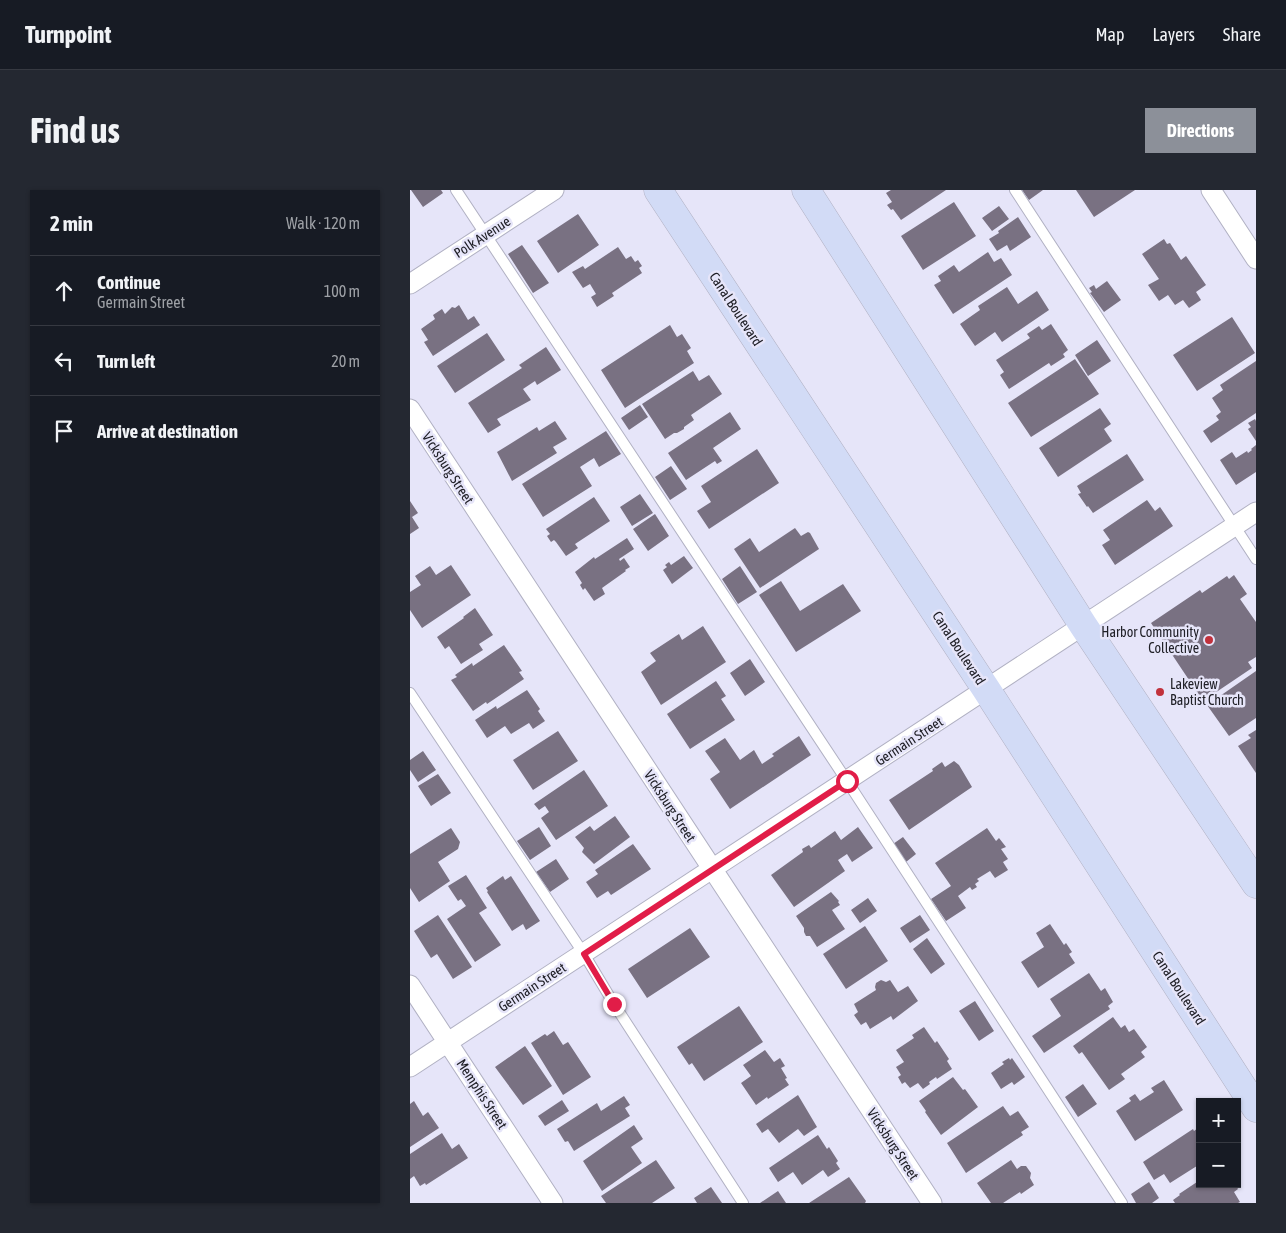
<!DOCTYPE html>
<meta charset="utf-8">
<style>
:root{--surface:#171b24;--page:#242831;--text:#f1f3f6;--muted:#9ea1a6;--line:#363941;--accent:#8c9099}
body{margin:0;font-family:"Asap Condensed",sans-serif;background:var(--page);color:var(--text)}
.controls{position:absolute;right:15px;bottom:15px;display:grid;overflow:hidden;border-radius:0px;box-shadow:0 1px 4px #0004}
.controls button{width:45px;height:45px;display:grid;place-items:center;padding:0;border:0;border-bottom:1px solid var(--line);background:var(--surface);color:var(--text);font:25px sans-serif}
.stop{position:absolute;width:15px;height:15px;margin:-11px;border:4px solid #e11d48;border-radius:50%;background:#fff}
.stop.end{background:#e11d48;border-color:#fff;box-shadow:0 1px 5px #0008}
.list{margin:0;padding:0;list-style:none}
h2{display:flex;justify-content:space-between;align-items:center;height:65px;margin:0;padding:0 20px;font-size:21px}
h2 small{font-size:16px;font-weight:400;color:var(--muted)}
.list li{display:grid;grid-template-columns:32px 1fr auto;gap:15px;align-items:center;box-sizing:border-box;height:70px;padding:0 20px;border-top:1px solid var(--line)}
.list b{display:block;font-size:19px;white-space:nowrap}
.list p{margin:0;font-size:16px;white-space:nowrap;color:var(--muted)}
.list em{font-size:16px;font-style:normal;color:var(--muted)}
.icon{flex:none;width:28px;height:28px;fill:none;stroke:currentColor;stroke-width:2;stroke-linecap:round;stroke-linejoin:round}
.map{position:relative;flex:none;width:846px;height:1013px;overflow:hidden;border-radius:0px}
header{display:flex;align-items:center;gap:30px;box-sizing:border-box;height:70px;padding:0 25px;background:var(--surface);border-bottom:1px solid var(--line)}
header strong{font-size:24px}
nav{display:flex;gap:28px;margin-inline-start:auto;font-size:18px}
.intro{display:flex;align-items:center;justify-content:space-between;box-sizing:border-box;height:120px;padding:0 30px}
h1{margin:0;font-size:35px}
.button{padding:12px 22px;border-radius:0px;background:var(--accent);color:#fff;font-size:18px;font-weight:700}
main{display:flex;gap:30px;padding:0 30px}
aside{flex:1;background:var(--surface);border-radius:0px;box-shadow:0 1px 4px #0004}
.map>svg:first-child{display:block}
.building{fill:#797182}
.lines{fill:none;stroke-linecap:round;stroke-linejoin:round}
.lane-casing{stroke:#b1b1c3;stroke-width:12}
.street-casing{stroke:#b1b1c3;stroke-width:21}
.secondary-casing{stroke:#b1b1c3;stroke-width:29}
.lane{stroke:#fff;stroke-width:10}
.street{stroke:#fff;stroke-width:19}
.secondary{stroke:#d2dbf6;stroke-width:28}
.route{stroke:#e11d48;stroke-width:6}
.poi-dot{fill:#c1313c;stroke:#e6e5f9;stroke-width:2}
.labels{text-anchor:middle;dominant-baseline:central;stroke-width:5;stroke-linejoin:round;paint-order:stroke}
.street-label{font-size:14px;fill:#202027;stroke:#e6e5f9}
.poi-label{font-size:14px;fill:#202027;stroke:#e6e5f9;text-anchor:end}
</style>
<header>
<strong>Turnpoint</strong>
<nav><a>Map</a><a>Layers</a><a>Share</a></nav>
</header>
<div class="intro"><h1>Find us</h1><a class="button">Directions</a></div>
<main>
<aside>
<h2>2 min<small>Walk · 120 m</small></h2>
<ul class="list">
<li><svg class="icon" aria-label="ahead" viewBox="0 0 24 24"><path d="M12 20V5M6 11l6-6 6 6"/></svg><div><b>Continue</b><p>Germain Street</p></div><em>100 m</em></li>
<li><svg class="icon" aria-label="left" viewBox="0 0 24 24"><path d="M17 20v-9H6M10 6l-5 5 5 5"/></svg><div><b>Turn left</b></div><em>20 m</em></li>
<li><svg class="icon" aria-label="arrive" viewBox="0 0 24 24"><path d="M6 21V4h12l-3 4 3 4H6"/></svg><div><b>Arrive at destination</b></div></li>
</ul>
</aside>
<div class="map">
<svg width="846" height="1013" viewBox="0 0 846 1013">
<rect width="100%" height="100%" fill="#e6e5f9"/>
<!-- building -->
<path class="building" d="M1 0H31L33 3 13 17Z
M481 0H536L491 30 483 19 481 20 477 15 482 12 476 3Z
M612 0H633L619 10Z
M666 0H725L684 27Z
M544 12 566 46 513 80 491 46Z
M589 16 599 29 582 41 572 28Z
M168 24 189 55 148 83 127 51Z
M608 27 621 47 600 61 597 55 587 61 579 49 589 43 588 41Z
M754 49 757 54 760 53 771 70 776 66 796 95 786 102 791 110 779 118 773 110 765 115 758 105 749 111 738 95 749 89 732 64Z
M112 55 139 93 123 103 98 64Z
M208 57 216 69 221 66 225 72 228 70 232 76 229 78 232 83 202 103 204 106 187 117 181 107 186 104 180 94 173 98 162 82 173 76 175 79Z
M578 62 584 72 591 68 602 85 543 124 524 95 531 91 528 86 544 75 549 82Z
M697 91 711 110 694 122 680 103 682 102 679 98 684 95 686 99Z
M597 97 608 114 627 101 639 120 592 152 585 142 565 156 550 134 570 120 568 116Z
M49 115 58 130 64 126 70 135 23 166 14 152 18 150 11 139 25 129 23 125 32 119 35 124 42 117 45 118Z
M822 127 845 163 787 201 763 165Z
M641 134 658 160 653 164 655 167 641 176 639 173 599 199 590 185 594 182 586 170 620 148 617 144 629 136 632 140Z
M260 135 267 147 272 144 281 158 277 161 284 173 215 218 191 180Z
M77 143 95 170 45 203 27 176Z
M687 150 701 171 678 186 665 165Z
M136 157 151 180 127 195 125 191 113 199 121 210 87 229 91 235 78 243 58 213 112 178 109 175Z
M665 169 689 204 621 247 598 213Z
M846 171V223L801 253 793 241 809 230 806 226 811 222 802 208 813 200 810 195Z
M283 181 289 191 299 185 312 204 281 225 284 230 274 237V239L267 243H264L255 249 232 214Z
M230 215 238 227 219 240 211 228Z
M690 218 701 234 694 239 702 251 648 287 629 258Z
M320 222 331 239 303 258 312 271 307 274 305 271 276 290 258 263Z
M845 229 846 231V251L838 239 841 237 838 233Z
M145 231 157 249 143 257 147 263 102 291 87 262 127 237 129 241Z
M196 241 211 264 189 277 184 268 170 277 182 296 133 327 112 294Z
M846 255V282L826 295 810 270 822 262 826 268 837 261 838 263 842 260 841 259Z
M347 259 369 293 299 339 287 321 301 312 291 296Z
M717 264 734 290 683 323 678 316 677 317 668 304 671 303 667 296Z
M261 276 277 299 260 310 245 287Z
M230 304 243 323 222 336 210 317Z
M184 307 200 331 165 354 168 358 156 366 146 352 144 350 141 352 137 346 140 344 136 339Z
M737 310 745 321 750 317 763 336 705 375 692 355 700 350 693 340Z
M0 311 8 323 2 327 9 338 0 344Z
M245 324 259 346 238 361 223 339Z
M385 338 391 346 398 342 400 343 409 359 350 398 324 359 340 348 349 362Z
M217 348 224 359 209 369 210 371 214 368 220 377 215 380 216 381 192 398 195 404 184 411 175 398 173 400 170 395 172 393 165 382 184 367 185 369Z
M274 366 283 378 262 394 253 380 257 377 255 375 259 372 261 375Z
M41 375 61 405 12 438 0 420V402L11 395 5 386 20 376 26 385Z
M330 376 347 402 328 414 312 389Z
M824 385 837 404 830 409 846 432V467L838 472 842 478 793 511 741 433 790 400 792 403 817 386 819 389Z
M371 391 390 421 433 394 451 421 386 462 349 405Z
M65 418 83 445 69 454 73 460 51 474 39 456 35 459 27 447 54 428 53 427Z
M293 436 316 472 251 515 231 482 246 471 240 463 269 444 272 450Z
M94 455 112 481 109 482 114 489 77 514 76 512 63 521 41 490 47 487 45 485 62 473 63 476Z
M340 469 355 492 335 506 320 483Z
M846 481V528L819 546 797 515Z
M306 491 316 506 311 509 325 530 280 559 257 524Z
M117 500 130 519 128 521 135 531 123 539 119 533 101 544 95 536 77 548 65 530 86 516 87 519Z
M846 540V583L828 556 841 548 838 545Z
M148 541 168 571 123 600 103 570Z
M389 546 401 565 320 619 300 589 310 582 295 561 315 548 330 570 344 560 352 574 364 566 362 564Z
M13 561 26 580 8 592 0 580V570Z
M544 571 549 575 562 597 499 640 479 610 523 581 522 579 532 572 535 577Z
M174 580 198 616 146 650 131 628 139 622 135 616 129 620 124 614Z
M28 584 41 603 21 616 8 596Z
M205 626 220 647 184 674 172 662 174 658 165 647 180 636 184 641Z
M129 637 141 656 120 670 107 651Z
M448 637 463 658 442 672 437 664 428 670 435 681 384 717 361 685 393 662 392 659 399 655 401 658 425 641 431 650Z
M41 638 50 652 48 659 28 672 40 691 9 712 0 698V664Z
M577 638 586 651 589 648 596 657 591 659 598 669 593 672 598 680 585 688 580 681 567 689 569 691 565 694 567 697 562 700 560 697 548 706 556 718 536 731 521 709 541 696 525 673Z
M493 647 506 664 496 672 483 654Z
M223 654 241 679 201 705 198 701 187 708 176 692 188 684 185 680Z
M146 669 159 689 140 702 126 682Z
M56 685 77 718 69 723 91 755 65 772 37 729 56 716 51 709 48 711 38 696Z
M93 686 95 690 101 686 130 731 116 740 113 734 102 741 77 702 78 701 76 698Z
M421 702 429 711 428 712 430 715 422 720 435 739 407 757 400 746H396L394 742V738L386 726Z
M458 708 467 721 450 733 441 720Z
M28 725 62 777 43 789 27 764 21 768 4 741Z
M510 725 520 740 500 753 490 738Z
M640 734 654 755 656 753 662 762 659 764 665 773 628 798 611 772 634 757 626 743Z
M455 736 478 771 436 799 413 764Z
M280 738 300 767 237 808 218 779Z
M517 748 535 774 521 784 503 759Z
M679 783 691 801 695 798 703 812 698 816 700 819 634 863 622 846 651 826 640 809Z
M471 790 476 792 480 790 488 802 498 796 508 811 483 830 481 826 460 839 456 832 451 835 444 825 448 822 444 814 466 800 465 797 466 793Z
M565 811 584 841 569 851 549 821Z
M329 816 353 852 294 891 282 873 279 875 267 857Z
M703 827 711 838 715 835 719 842 724 839 737 857 731 862 735 867 711 884 715 889 699 900 672 862 669 864 663 856Z
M514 837 525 853 527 851 539 869 537 871 542 879 527 889 526 887 519 892 520 894 513 899 508 893 500 898 495 892 492 894 488 887 491 885 486 877 494 872 486 860 504 848 502 845Z
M144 841 153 855 158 852 181 887 153 905 121 853 135 844 137 846Z
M115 856 142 896 113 915 85 877Z
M355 860 364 872 370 868 375 876 371 878 377 888 375 889 379 895 358 909 357 907 346 915 331 893 341 886 333 875Z
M599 868 600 870 602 868 615 887 604 895 602 892 591 899 581 883 594 874 592 872Z
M543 887 553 900 555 899 568 917 531 945 515 922 516 921 509 911Z
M754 890 773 920 725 951 706 921 721 911 719 908 725 904 730 911 744 902 741 898Z
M673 894 687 914 668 927 655 907Z
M388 905 407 937 394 946 388 939 369 953 358 939 352 943 346 934Z
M214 906 220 915 215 918 220 926 164 961 158 951 155 952 147 939 187 913 191 921Z
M152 910 159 921 135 936 128 926Z
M4 911 13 926 18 922 29 938 0 957V914Z
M593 916 600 926 608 921 619 937 611 942 613 945 556 983 537 953Z
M224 935 233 949 221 957 232 973 192 1001 173 971Z
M788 938 790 941V944L788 946 790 948V974L760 993 754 984 744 990 733 972 783 939 784 941Z
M32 943 42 959 49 954 58 968 16 995 15 993 10 996 4 986 0 989V964Z
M408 945 417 959 419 957 428 971 426 973 430 979 418 987 413 980 392 995 383 982 368 992 359 978Z
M246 970 265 998 242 1013H196L191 1006Z
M601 970 607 979 611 976H616L621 983 620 988 624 995 611 1004 610 1002 593 1013H581L567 993Z
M439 987 456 1011 455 1013H399Z
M790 990V994H825L828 999 824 1002 830 1012 828 1013H765L763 1010 770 1005 769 1004Z
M739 992 749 1008 742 1013H726L721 1004Z
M301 997 312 1013H287L284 1008Z
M368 1001 376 1013H350Z"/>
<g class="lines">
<!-- lane casing -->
<g class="lane-casing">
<path id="lane" d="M46 0 437 591 712 1013
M605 0 846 369
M0 503 174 764 204 814 333 1013"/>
</g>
<!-- street casing -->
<g class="street-casing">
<path id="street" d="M801 0 846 69
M0 94 144 0
M0 219 522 1013
M0 795 143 1013
M0 877 846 322"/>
</g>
<!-- secondary casing -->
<g class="secondary-casing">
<path id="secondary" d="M248 0 576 499 846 918
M396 0 673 435 846 694"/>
</g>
<!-- lane -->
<use href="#lane" class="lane"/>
<!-- street -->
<use href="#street" class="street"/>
<!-- secondary -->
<use href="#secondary" class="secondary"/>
</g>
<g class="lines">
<!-- route -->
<path class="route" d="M204 814 174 764 437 591"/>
</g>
<!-- markers -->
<g class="poi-dot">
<circle cx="799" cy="450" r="5"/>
<circle cx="750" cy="502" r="5"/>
</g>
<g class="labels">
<!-- street labels -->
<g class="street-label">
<text transform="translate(72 47) rotate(-33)">Polk Avenue</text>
<text transform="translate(326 119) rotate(57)">Canal Boulevard</text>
<text transform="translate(38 278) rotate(57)">Vicksburg Street</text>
<text transform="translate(549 458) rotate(57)">Canal Boulevard</text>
<text transform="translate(499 551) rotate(-33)">Germain Street</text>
<text transform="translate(260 616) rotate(57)">Vicksburg Street</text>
<text transform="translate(122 797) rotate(-33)">Germain Street</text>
<text transform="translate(769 798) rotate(57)">Canal Boulevard</text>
<text transform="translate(72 904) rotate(57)">Memphis Street</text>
<text transform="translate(483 954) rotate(57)">Vicksburg Street</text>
</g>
<!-- poi labels -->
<g class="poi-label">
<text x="789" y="442">Harbor Community<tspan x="789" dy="16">Collective</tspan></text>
<text x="760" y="494" text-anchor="start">Lakeview<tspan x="760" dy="16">Baptist Church</tspan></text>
</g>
</g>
</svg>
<div class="controls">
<button>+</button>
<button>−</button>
</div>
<div class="stop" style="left:437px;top:591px"></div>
<div class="stop end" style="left:204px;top:814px"></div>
</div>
</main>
